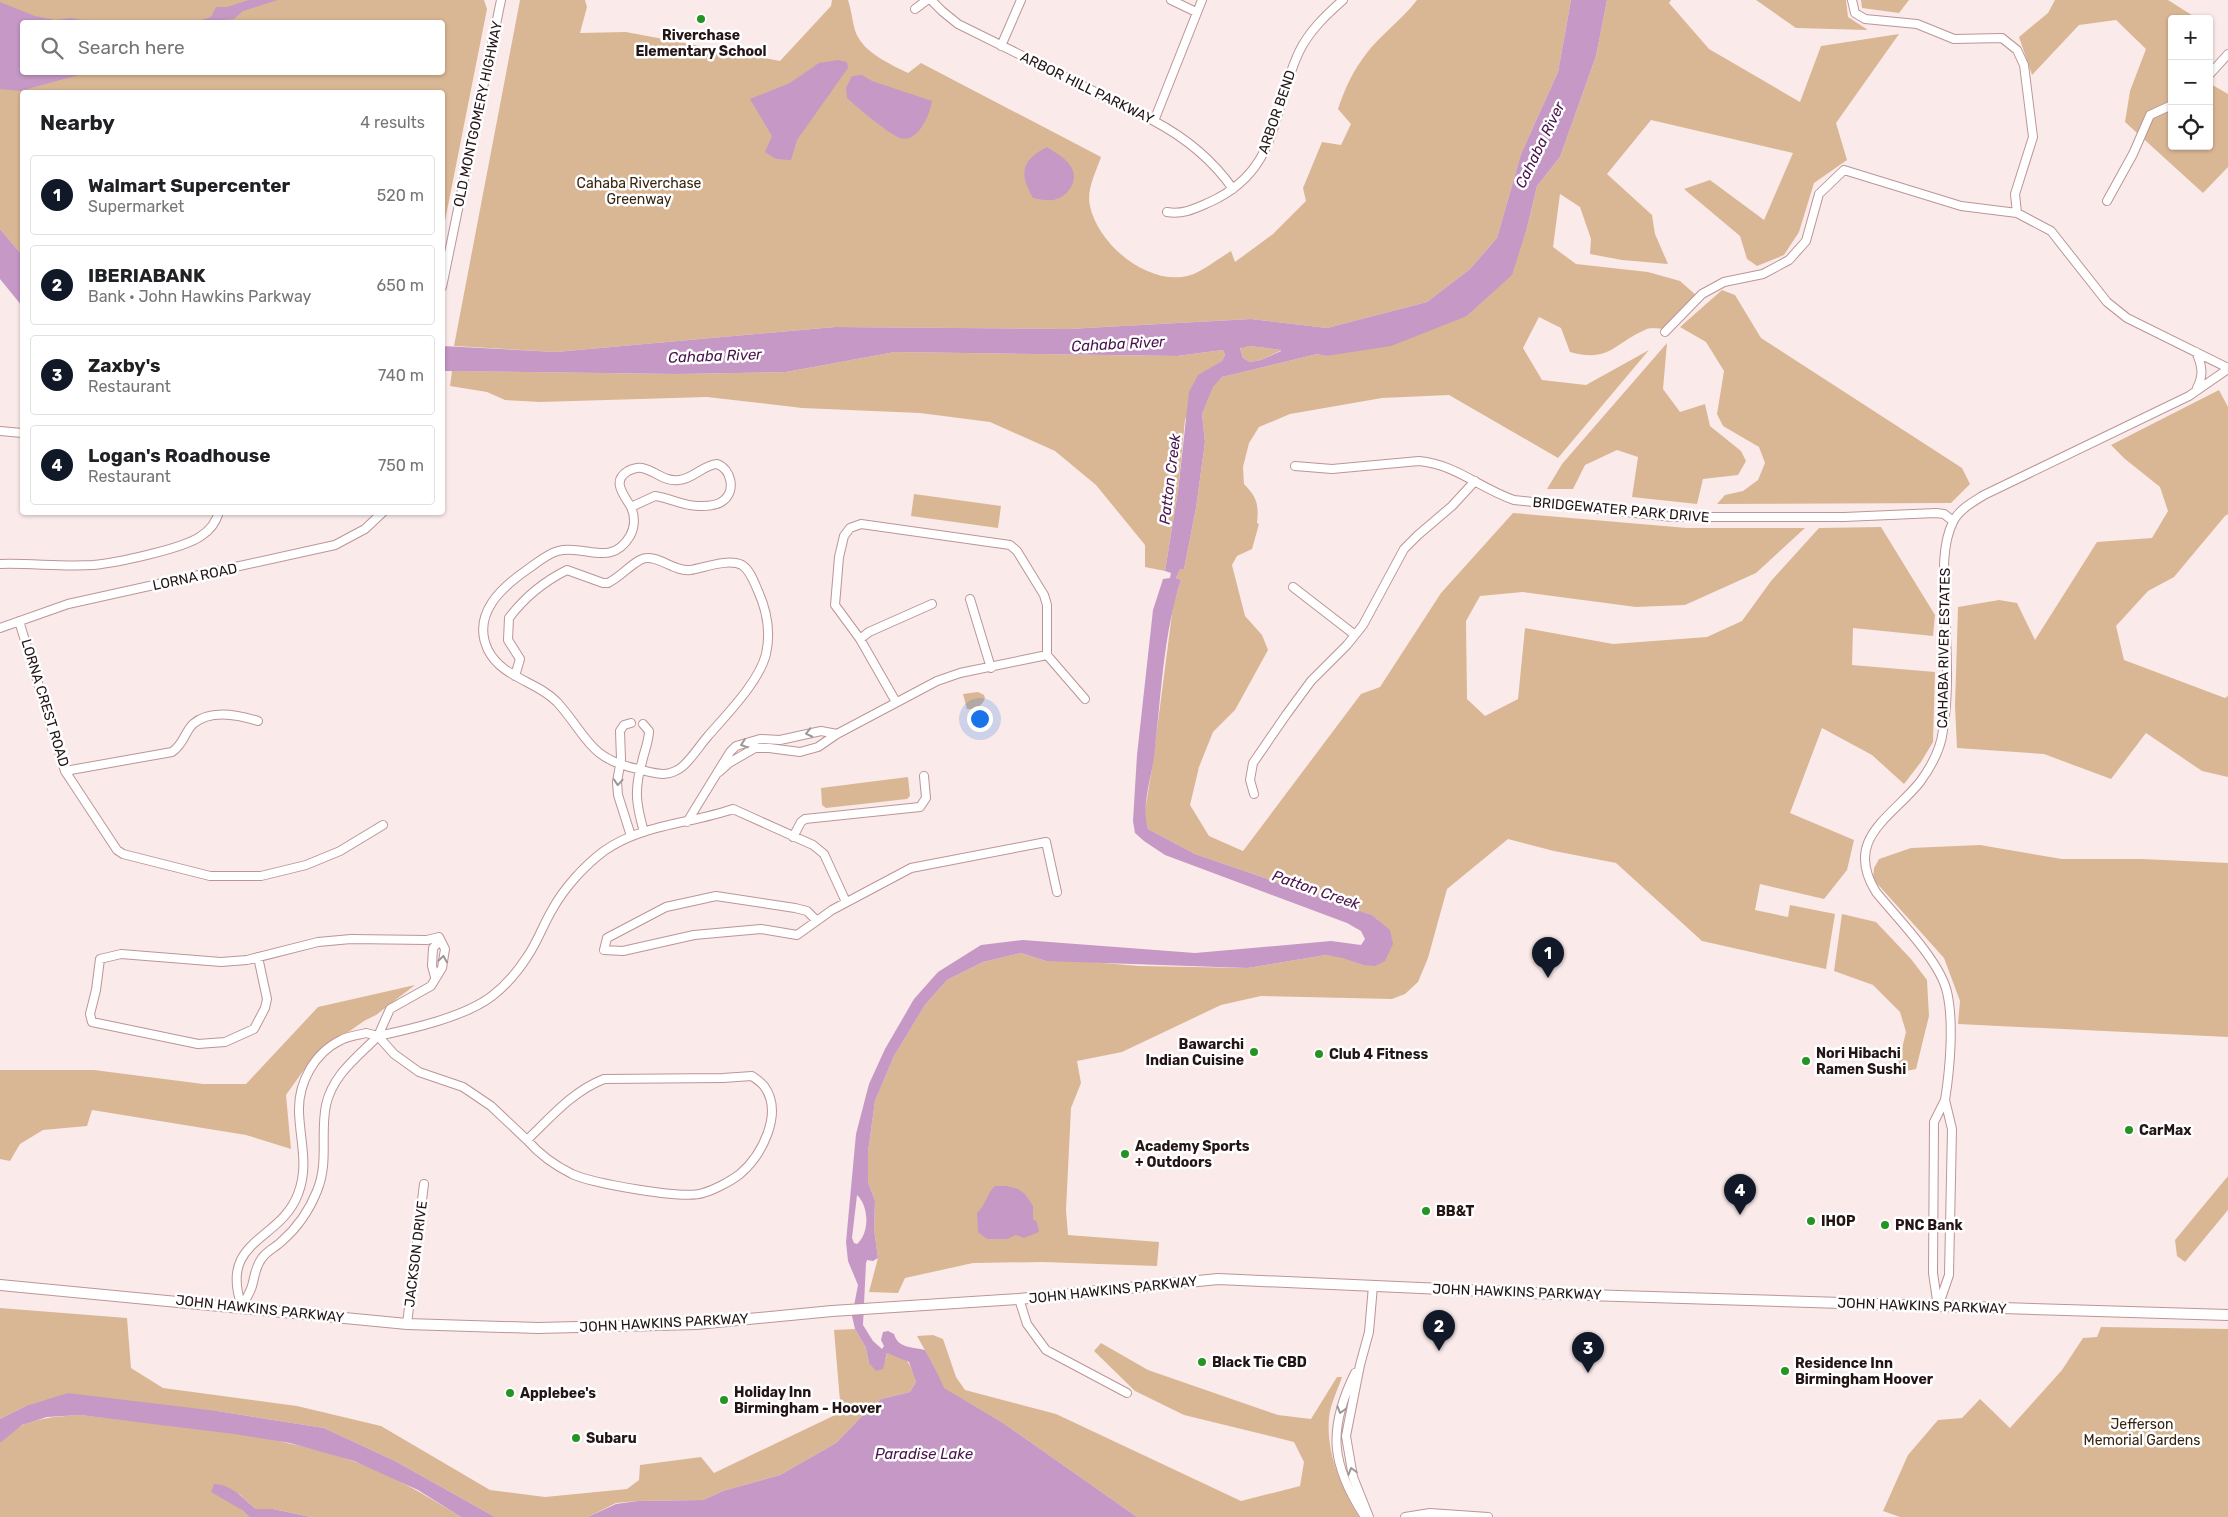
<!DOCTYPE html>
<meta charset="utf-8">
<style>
:root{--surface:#fff;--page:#f2f2f2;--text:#202124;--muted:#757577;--line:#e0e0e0;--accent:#111827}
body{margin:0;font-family:Rubik,sans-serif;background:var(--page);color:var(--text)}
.controls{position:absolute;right:15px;top:15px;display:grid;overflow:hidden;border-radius:5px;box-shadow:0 1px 4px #0004}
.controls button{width:45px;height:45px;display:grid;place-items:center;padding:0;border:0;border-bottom:1px solid var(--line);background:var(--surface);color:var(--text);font:25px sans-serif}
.you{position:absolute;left:979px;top:718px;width:18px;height:18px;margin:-12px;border:4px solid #fff;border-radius:50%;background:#1a73e8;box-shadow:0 0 0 8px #1a73e833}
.badge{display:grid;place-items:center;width:32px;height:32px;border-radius:50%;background:var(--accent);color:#fff;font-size:16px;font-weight:700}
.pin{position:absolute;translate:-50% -41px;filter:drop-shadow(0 1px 2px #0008)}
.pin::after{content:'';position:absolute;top:26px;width:18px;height:15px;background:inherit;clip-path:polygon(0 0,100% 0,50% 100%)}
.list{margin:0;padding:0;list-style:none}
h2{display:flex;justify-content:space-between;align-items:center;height:65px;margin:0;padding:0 20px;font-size:21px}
h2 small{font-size:16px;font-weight:400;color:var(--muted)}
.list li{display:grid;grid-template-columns:32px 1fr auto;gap:15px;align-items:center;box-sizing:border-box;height:80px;margin:0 10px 10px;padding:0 10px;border:1px solid var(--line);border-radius:5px}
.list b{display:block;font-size:19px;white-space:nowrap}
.list p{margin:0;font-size:16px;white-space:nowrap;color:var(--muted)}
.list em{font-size:16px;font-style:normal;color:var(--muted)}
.icon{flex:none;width:28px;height:28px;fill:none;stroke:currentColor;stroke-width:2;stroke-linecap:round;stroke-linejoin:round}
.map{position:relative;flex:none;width:2228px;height:1517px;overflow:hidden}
.search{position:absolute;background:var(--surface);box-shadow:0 1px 4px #0004;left:20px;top:20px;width:425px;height:55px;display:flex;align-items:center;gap:12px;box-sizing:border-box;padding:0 18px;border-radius:5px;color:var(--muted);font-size:19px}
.panel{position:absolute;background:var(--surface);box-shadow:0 1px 4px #0004;left:20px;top:90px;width:425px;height:425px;border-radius:5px}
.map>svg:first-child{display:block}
.green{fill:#dab794;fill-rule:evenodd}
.water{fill:#c598c6;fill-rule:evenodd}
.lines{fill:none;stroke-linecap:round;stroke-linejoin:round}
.minor-casing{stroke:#bc9597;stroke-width:10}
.major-casing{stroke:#bc9597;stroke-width:12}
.minor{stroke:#fff;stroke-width:8}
.major{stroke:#fff;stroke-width:10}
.oneway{stroke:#9c9696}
.poi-dot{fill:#249522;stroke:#fff;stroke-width:2}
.labels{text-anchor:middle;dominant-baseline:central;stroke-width:5;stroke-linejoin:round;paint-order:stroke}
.poi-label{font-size:14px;font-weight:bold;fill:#241516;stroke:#fff;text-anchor:start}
.street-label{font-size:14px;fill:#241516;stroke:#fff}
.park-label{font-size:14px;fill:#38250f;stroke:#fff}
.water-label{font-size:15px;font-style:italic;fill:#49134d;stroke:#fff}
</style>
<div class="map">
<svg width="2228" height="1517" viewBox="0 0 2228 1517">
<rect width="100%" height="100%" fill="#fbeaea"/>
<!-- green -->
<path class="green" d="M0 0H484L487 9 443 231 442 92H22V255L0 229ZM22 22H442V72H22Z
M520 0H585L587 7 580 33 626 32 780 61 831 6 832 0H848C852 11 853 30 858 37 867 54 892 65 908 73L921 63 1101 157C1096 172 1086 190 1090 206 1098 245 1150 288 1191 275 1204 270 1218 259 1231 251L1235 262 1273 234 1306 201 1303 188 1322 142 1341 145 1351 124 1338 109C1345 88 1353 71 1366 54 1381 34 1402 20 1417 0H1571L1558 72 1521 154 1497 238 1470 269 1427 302 1327 328 1251 319 1068 329 835 327 556 352 454 346Z
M1607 0H1671L1669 3 1709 49 1800 102 1821 46 1899 34 1836 123 1847 160 1814 183 1799 232 1784 255 1757 266 1747 259 1740 236 1684 189 1710 180 1764 220 1793 153 1651 120 1607 174 1652 215 1655 234 1668 264 1622 260 1590 254 1591 239 1580 207 1560 194 1553 247 1576 264 1648 272 1680 281 1697 296 1665 329C1659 329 1650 327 1645 330 1614 343 1610 363 1570 352L1561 328 1539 317 1523 348 1542 380 1586 385 1649 350 1558 458 1449 395 1382 398 1290 414 1259 427 1249 443 1243 467 1244 484C1257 497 1259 505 1257 523L1259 524 1252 549 1237 556 1232 565 1245 616 1262 635 1268 650 1235 710 1213 732 1199 767 1190 805 1209 836 1243 851 1361 694 1380 687 1441 593 1513 513 1687 528H1805L1756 573 1685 605 1636 607 1523 592 1480 596 1466 621 1467 699 1485 716 1518 699 1525 628 1613 644 1707 637 1742 621 1771 581 1819 528 1881 527 1935 615 1933 636 1853 628 1852 665 1935 672 1933 742 1921 762 1904 784 1872 755 1822 728 1790 813 1854 840 1847 870 1824 899 1760 884 1755 910 1788 917 1790 905 1835 914 1826 969 1702 941 1616 863 1554 851 1508 839 1447 889 1428 958 1418 982 1405 994 1392 999 1261 996 1221 1005 1122 1052 1077 1061 1081 1083 1071 1108 1066 1210 1068 1235 1159 1242 1157 1266 1042 1262 973 1263 905 1278 898 1293 869 1292 878 1258 874 1229 875 1201 868 1182V1152L875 1101 894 1056 925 1005 947 980 983 962 1021 953 1046 961H1078L1140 966 1247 968 1326 955 1343 957 1363 965 1385 960C1397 935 1392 932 1372 915L1195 854 1148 829 1144 816 1152 768 1173 606 1181 580 1176 578 1180 568 1184 569 1196 508 1205 442 1202 414 1213 386 1222 377 1317 354 1326 356 1467 316 1511 275 1527 228 1537 186 1560 157 1596 56Z
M1756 0H1846L1848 17 1868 30 1796 28Z
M1861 0H1909L1899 13 1862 8Z
M2055 0H2168L2198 19H2172V146H2209V83L2228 94V167L2203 193 2125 122 2130 91 2146 49 2116 20 2079 25 2032 75 2019 37 2048 13Z
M1722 290 1735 295 1761 338 1962 468 1970 484 1951 503 1717 504 1725 495 1743 491 1758 480 1765 463 1759 447 1723 426 1717 414 1724 371 1706 342 1680 327Z
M1667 343 1663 389 1680 412 1705 404 1710 426 1741 451 1746 461 1738 475 1703 479 1697 504 1632 497 1638 457 1617 450 1585 465 1573 489H1547L1562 464Z
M1250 346 1282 350 1261 360 1250 362 1243 358 1240 347Z
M1223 350 1225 355 1222 361 1214 366 1185 420 1178 491 1165 571 1145 567V545L1096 485 1055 451 990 422 920 413 802 408 707 397 540 402 505 400 487 392 450 386 452 371 678 374 786 372 895 352 1177 356Z
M2219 390 2228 407V514L2225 516 2174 577 2148 591 2116 626 2124 660 2225 698 2228 696V777L2202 771 2146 733 2111 779 2044 754 1957 748 1955 706 1958 607 1999 600 2017 603 2035 640 2097 542 2152 538 2168 511 2160 487 2125 459 2111 445Z
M914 494 1001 506 998 528 911 516Z
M978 692 984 695 985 698C983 706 974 710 967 709L963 694Z
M908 777 910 796 907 799 826 808 822 805 821 788Z
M1980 845 2062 859H2142L2228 863V1037L1958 1024 1960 1001 1944 958 1873 879 1874 868 1879 859 1911 848Z
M1842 914 1876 922 1911 959 1927 980 1929 1016 1916 1069 1896 1073 1906 1032 1900 1012 1873 985 1834 971Z
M415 985 376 1015 364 1021 313 1057 286 1095 291 1149 246 1135 92 1110 87 1126 43 1130 20 1144 10 1161 0 1159V1070H94L203 1084H246L318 1007Z
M2228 1176V1210L2185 1262 2177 1256 2175 1240Z
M0 1308 127 1318 131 1368 163 1388 297 1406 381 1426 490 1490 545 1497 627 1489 639 1480 640 1465 701 1457 714 1473 833 1416 840 1401 834 1330 855 1329 866 1348 869 1363 886 1359 887 1353C909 1359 909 1360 916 1382L910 1392 881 1399 864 1414 836 1443 780 1475 723 1491 703 1500 638 1501 616 1503 588 1517H495L395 1461 324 1428 217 1411 26 1406 0 1419Z
M2101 1327 2228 1329V1517H1900L1883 1511 1908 1455 1938 1420 1962 1418 1980 1399 2010 1428 2062 1370 2083 1338 2097 1337Z
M933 1335 943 1339 956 1377 965 1390 1056 1414 1241 1501 1300 1486 1304 1462 1294 1442 1184 1415 1135 1391 1094 1351 1101 1343 1148 1370 1278 1415 1311 1419 1337 1377H1342C1338 1389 1330 1405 1329 1418 1326 1453 1341 1487 1359 1517H1137L1003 1423 943 1388 935 1368 917 1336Z
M80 1415C171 1426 266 1431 353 1461 391 1474 427 1496 461 1517H311L273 1509H256L239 1494 242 1510 249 1517H0V1443C19 1418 51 1417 80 1415Z"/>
<!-- water -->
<path class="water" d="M249 0H278L243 11 234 19 220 20 216 22H195L211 17 216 7H227Z
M1571 0H1607L1596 56 1560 157 1537 186 1527 228 1512 275 1467 316 1391 346 1326 356 1317 354 1222 377 1213 387 1202 414 1205 442 1196 508 1184 569H1180L1176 578 1181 580C1163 634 1161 700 1154 757 1151 780 1141 806 1148 829L1195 854 1372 915 1390 930 1393 944 1385 961 1375 966 1363 965 1343 958 1326 955 1247 968 1046 961 1021 953 983 962 947 980 925 1005 894 1056 875 1101 868 1152V1182L875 1201 874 1229 878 1258 873 1261 867 1260 866 1263 863 1325 873 1341 882 1349 884 1346 881 1340 883 1332 888 1331 894 1334C898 1349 914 1347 925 1350L935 1368 944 1388 1003 1423 1137 1517H588L616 1504 638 1501 703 1500 723 1491 780 1475 836 1443 864 1414 881 1399 910 1392 916 1382 909 1362 887 1353 883 1369 876 1371 869 1363 866 1348 855 1329 852 1316 858 1285 848 1261 846 1242 856 1134 869 1084 885 1049 914 999 938 972 981 945 1023 940 1195 953 1331 941 1361 945 1365 939 1361 931 1347 923 1165 855 1144 841 1135 833 1133 821 1137 755 1153 610 1163 579 1170 578 1171 573 1165 571 1178 491 1189 392 1198 375 1222 361 1225 355 1223 350 1177 356 895 352 786 372 678 374 443 371 442 346 556 352 835 327 1068 329 1251 319 1327 328 1427 302 1470 269 1497 238 1521 154 1558 72ZM1250 346 1281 350V351L1261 360 1250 362 1243 358 1240 348ZM857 1195C869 1206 870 1233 857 1244L854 1243 852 1238Z
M0 2 35 16 55 20 71 18 92 22H22V72L86 73 20 91 0 89Z
M838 60 847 62 848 68 797 140 791 160 776 159 765 152 772 136 750 99 790 83 819 63Z
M862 75 872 81 932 101C930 114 918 144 900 138 886 132 858 108 847 98L846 88 852 76Z
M1047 147C1054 152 1064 157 1069 164 1080 176 1071 194 1057 199 1049 202 1040 199 1033 198 1019 174 1021 160 1047 147Z
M0 229 22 255V306L0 279Z
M995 1186H1007L1018 1189 1025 1194 1033 1206V1219L1037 1222 1039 1232 1024 1238 1016 1235 1007 1239H987L978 1232 977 1213C986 1205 987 1193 995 1186Z
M68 1393 217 1411 324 1428 395 1461 495 1517H461L418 1490 354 1461 290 1443 234 1434 80 1415 47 1417 22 1425 0 1443V1419L26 1406Z
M214 1484C231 1484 244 1499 256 1509H273L311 1517H249L242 1510 211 1492Z"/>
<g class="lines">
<!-- minor casing -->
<g class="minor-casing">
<path id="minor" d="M931 0 942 11 958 24 1154 121C1186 138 1212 159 1233 189
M1171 0 1196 12
M1852 0 1855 13 1865 19 1917 24 1954 39 2002 38 2017 50 2024 65 2033 137 2015 194 2017 213
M915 9 927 0
M1001 46 1021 0
M2209 75 2228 54
M1154 121 1202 0
M2107 201 2133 154 2150 115 2172 105
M1167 212C1183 215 1196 208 1210 202 1280 170 1271 112 1299 52 1309 31 1326 15 1343 0
M442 287 501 0
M1665 332 1702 294 1724 282 1763 274 1789 260 1806 241 1819 194 1844 170 1961 206 2017 213 2051 231 2107 302 2127 318 2228 368
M2196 352C2202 365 2204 375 2197 388
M0 431 22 433
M717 464C731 469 736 490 724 500 719 505 709 506 701 506 685 507 671 498 655 496L631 507C624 495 611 481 628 471 632 469 637 467 642 468 656 471 664 482 679 480 693 479 703 465 717 464Z
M1295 466 1332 469 1419 461C1455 464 1481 489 1514 500L1673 517H1844L1936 513 1944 514 1953 521
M0 564C31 563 62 567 93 565 115 563 183 549 201 536 209 531 216 522 219 512
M1293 587 1355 635
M970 599 991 668
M19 621 65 771 117 850 123 854 210 876H261L306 865 340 851 383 825
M0 628 68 604 335 545 365 529 383 512
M860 639 869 632 932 604
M1047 655 1085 699
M515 676 520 659 508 640 509 618C524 598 545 581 567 570L603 583H608C620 577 629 566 640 560 656 552 673 572 690 570 704 568 728 558 742 565 750 570 754 582 758 591 767 611 771 632 766 654 759 682 727 714 708 736 700 745 693 757 683 766 679 770 670 774 664 774 656 774 646 771 638 769 588 759 587 735 557 702 537 681 502 678 488 650 471 614 502 587 528 569 538 562 547 554 558 551 585 544 611 568 630 536 635 527 635 516 631 507
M631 723 624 725 620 731 621 759 617 782 618 795 631 836
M643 724 649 731C649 741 644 752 642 762 634 790 636 804 644 832
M65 771 172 752C184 744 184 733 193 724 210 709 239 715 258 721
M719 772 729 763 755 748H769L800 752 818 747 837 734 937 681 960 673 1047 655V605L1044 595 1017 551 1010 545 861 524 850 528 844 536 839 557 835 605 860 639 896 702
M1254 794 1250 780 1253 763 1286 715 1311 681 1347 645 1363 625 1404 549 1418 535 1452 506 1475 481
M687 822 730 752 736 746 760 739 780 740 821 731 837 734
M793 837 801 822 805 819 920 807 926 798 924 776
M816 920 807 911 795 908 716 896 666 907 607 938 604 950 623 951 694 935 761 929 797 935 832 910 911 868 1046 842 1057 892
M258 957 267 999 265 1008 254 1029 225 1042 198 1044 92 1022 90 1014 96 990 100 959 121 954 221 962 247 960 318 942 351 939 427 940 439 937 445 949 442 968 431 986 390 1009 378 1036
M435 977 432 966 433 948 440 941
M366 1033 378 1036C358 1057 333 1074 326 1105 320 1134 329 1162 317 1191 309 1211 298 1227 282 1241 276 1247 267 1251 262 1258 255 1267 255 1276 252 1286 250 1293 245 1300 242 1307 218 1239 280 1242 298 1194 309 1166 300 1141 299 1112 298 1083 314 1053 341 1040 348 1036 358 1035 366 1033Z
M378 1036C411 1029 465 1017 492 996 505 986 518 971 527 957 537 943 543 925 552 910 564 888 584 866 604 851 642 824 690 824 733 809L813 845 824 854 846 902
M378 1036 394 1054 419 1072 463 1087 491 1106 527 1140
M752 1076C756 1079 761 1082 764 1086 784 1113 762 1155 740 1174 731 1181 714 1190 703 1193 683 1200 592 1183 572 1174 554 1165 540 1155 527 1140 551 1117 573 1091 604 1079L723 1078Z
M1945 1100C1950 1069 1954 1022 1947 992 1940 961 1897 918 1876 892 1843 839 1891 818 1920 782 1931 767 1941 749 1943 730 1950 689 1946 646 1945 605 1944 579 1941 546 1953 522 1958 510 1973 502 1984 495L2189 396 2228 369
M1945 1100 1952 1129 1949 1275 1938 1307 1933 1273 1934 1122Z
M1019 1299 1027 1324 1046 1350 1127 1393
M407 1324 424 1184
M1355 1373C1327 1430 1331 1465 1365 1517
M1369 1517 1353 1477 1346 1436 1360 1365 1369 1332 1373 1286
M1405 1517 1430 1513 1488 1517"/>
</g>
<!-- major casing -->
<g class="major-casing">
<path id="major" d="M0 1285 407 1324 538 1328 697 1324 832 1311 1019 1299 1218 1279 1555 1294 2228 1315"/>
</g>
<!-- minor -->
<use href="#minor" class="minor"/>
<!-- major -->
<use href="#major" class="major"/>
</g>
<!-- one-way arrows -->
<defs><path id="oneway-chevron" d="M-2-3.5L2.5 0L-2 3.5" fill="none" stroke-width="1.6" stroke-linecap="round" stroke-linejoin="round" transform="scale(1.25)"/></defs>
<g class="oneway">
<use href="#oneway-chevron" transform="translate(809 733) rotate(168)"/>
<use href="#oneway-chevron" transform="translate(744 744) rotate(161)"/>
<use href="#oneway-chevron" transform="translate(618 782) rotate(94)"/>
<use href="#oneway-chevron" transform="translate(443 959) rotate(-81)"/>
<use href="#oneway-chevron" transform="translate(1341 1410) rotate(106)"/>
<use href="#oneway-chevron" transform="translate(1352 1471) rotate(-106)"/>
</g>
<!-- markers -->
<g class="poi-dot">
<circle cx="701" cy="19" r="5"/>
<circle cx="1254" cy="1052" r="5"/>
<circle cx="1319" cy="1054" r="5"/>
<circle cx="1806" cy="1061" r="5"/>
<circle cx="2129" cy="1130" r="5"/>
<circle cx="1125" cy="1154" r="5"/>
<circle cx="1426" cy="1211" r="5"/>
<circle cx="1811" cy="1221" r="5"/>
<circle cx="1885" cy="1225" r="5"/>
<circle cx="1202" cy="1362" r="5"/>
<circle cx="1785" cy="1371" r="5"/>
<circle cx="510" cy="1393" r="5"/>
<circle cx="724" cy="1400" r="5"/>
<circle cx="576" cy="1438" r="5"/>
</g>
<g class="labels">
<!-- poi labels -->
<g class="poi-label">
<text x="701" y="35" text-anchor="middle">Riverchase<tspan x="701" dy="16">Elementary School</tspan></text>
<text x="1244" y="1044" text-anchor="end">Bawarchi<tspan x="1244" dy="16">Indian Cuisine</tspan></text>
<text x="1816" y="1053">Nori Hibachi<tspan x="1816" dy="16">Ramen Sushi</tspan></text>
<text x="1329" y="1054">Club 4 Fitness</text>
<text x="2139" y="1130">CarMax</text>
<text x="1135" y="1146">Academy Sports<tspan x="1135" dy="16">+ Outdoors</tspan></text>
<text x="1436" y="1211">BB&amp;T</text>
<text x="1821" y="1221">IHOP</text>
<text x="1895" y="1225">PNC Bank</text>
<text x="1212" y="1362">Black Tie CBD</text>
<text x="1795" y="1363">Residence Inn<tspan x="1795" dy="16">Birmingham Hoover</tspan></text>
<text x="734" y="1392">Holiday Inn<tspan x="734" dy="16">Birmingham - Hoover</tspan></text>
<text x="520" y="1393">Applebee's</text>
<text x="586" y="1438">Subaru</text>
</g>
<!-- street labels -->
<g class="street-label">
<text transform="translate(1087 88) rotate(26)">ARBOR HILL PARKWAY</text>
<text transform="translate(1277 112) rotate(-71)">ARBOR BEND</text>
<text transform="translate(478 114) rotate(-78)">OLD MONTGOMERY HIGHWAY</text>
<text transform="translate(1621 510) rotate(5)">BRIDGEWATER PARK DRIVE</text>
<text transform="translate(195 577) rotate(-12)">LORNA ROAD</text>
<text transform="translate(1944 648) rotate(-89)">CAHABA RIVER ESTATES</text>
<text transform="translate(45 703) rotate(73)">LORNA CREST ROAD</text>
<text transform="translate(416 1254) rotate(-83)">JACKSON DRIVE</text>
<text transform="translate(1113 1290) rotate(-6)">JOHN HAWKINS PARKWAY</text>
<text transform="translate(1517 1292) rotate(2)">JOHN HAWKINS PARKWAY</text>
<text transform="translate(1922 1306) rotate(2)">JOHN HAWKINS PARKWAY</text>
<text transform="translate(260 1309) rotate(6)">JOHN HAWKINS PARKWAY</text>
<text transform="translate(664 1323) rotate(-3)">JOHN HAWKINS PARKWAY</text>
</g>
<!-- park labels -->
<g class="park-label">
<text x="639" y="183">Cahaba Riverchase<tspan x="639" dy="16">Greenway</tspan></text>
<text x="2142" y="1424">Jefferson<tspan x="2142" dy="16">Memorial Gardens</tspan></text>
</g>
<!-- water labels -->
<g class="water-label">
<text transform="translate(1540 145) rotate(-64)">Cahaba River</text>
<text transform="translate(1118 344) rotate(-3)">Cahaba River</text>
<text transform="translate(715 356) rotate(-2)">Cahaba River</text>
<text transform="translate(1170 479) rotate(-83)">Patton Creek</text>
<text transform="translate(1316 890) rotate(19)">Patton Creek</text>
<text x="924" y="1454">Paradise Lake</text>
</g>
</g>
</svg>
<div class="controls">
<button>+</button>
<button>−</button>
<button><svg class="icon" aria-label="locate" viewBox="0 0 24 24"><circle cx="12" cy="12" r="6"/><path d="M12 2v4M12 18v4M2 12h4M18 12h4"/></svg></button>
</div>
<div class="you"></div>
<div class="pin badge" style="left:1548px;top:978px">1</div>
<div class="pin badge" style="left:1439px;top:1351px">2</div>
<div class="pin badge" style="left:1588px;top:1373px">3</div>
<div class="pin badge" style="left:1740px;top:1215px">4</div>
<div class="search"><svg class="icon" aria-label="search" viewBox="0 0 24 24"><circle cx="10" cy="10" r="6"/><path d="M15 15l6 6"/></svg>Search here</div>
<section class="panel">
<h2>Nearby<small>4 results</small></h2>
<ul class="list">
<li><span class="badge">1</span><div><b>Walmart Supercenter</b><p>Supermarket</p></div><em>520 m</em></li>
<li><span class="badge">2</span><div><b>IBERIABANK</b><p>Bank · John Hawkins Parkway</p></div><em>650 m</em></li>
<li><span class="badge">3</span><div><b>Zaxby's</b><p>Restaurant</p></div><em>740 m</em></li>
<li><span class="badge">4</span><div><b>Logan's Roadhouse</b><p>Restaurant</p></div><em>750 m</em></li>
</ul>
</section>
</div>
